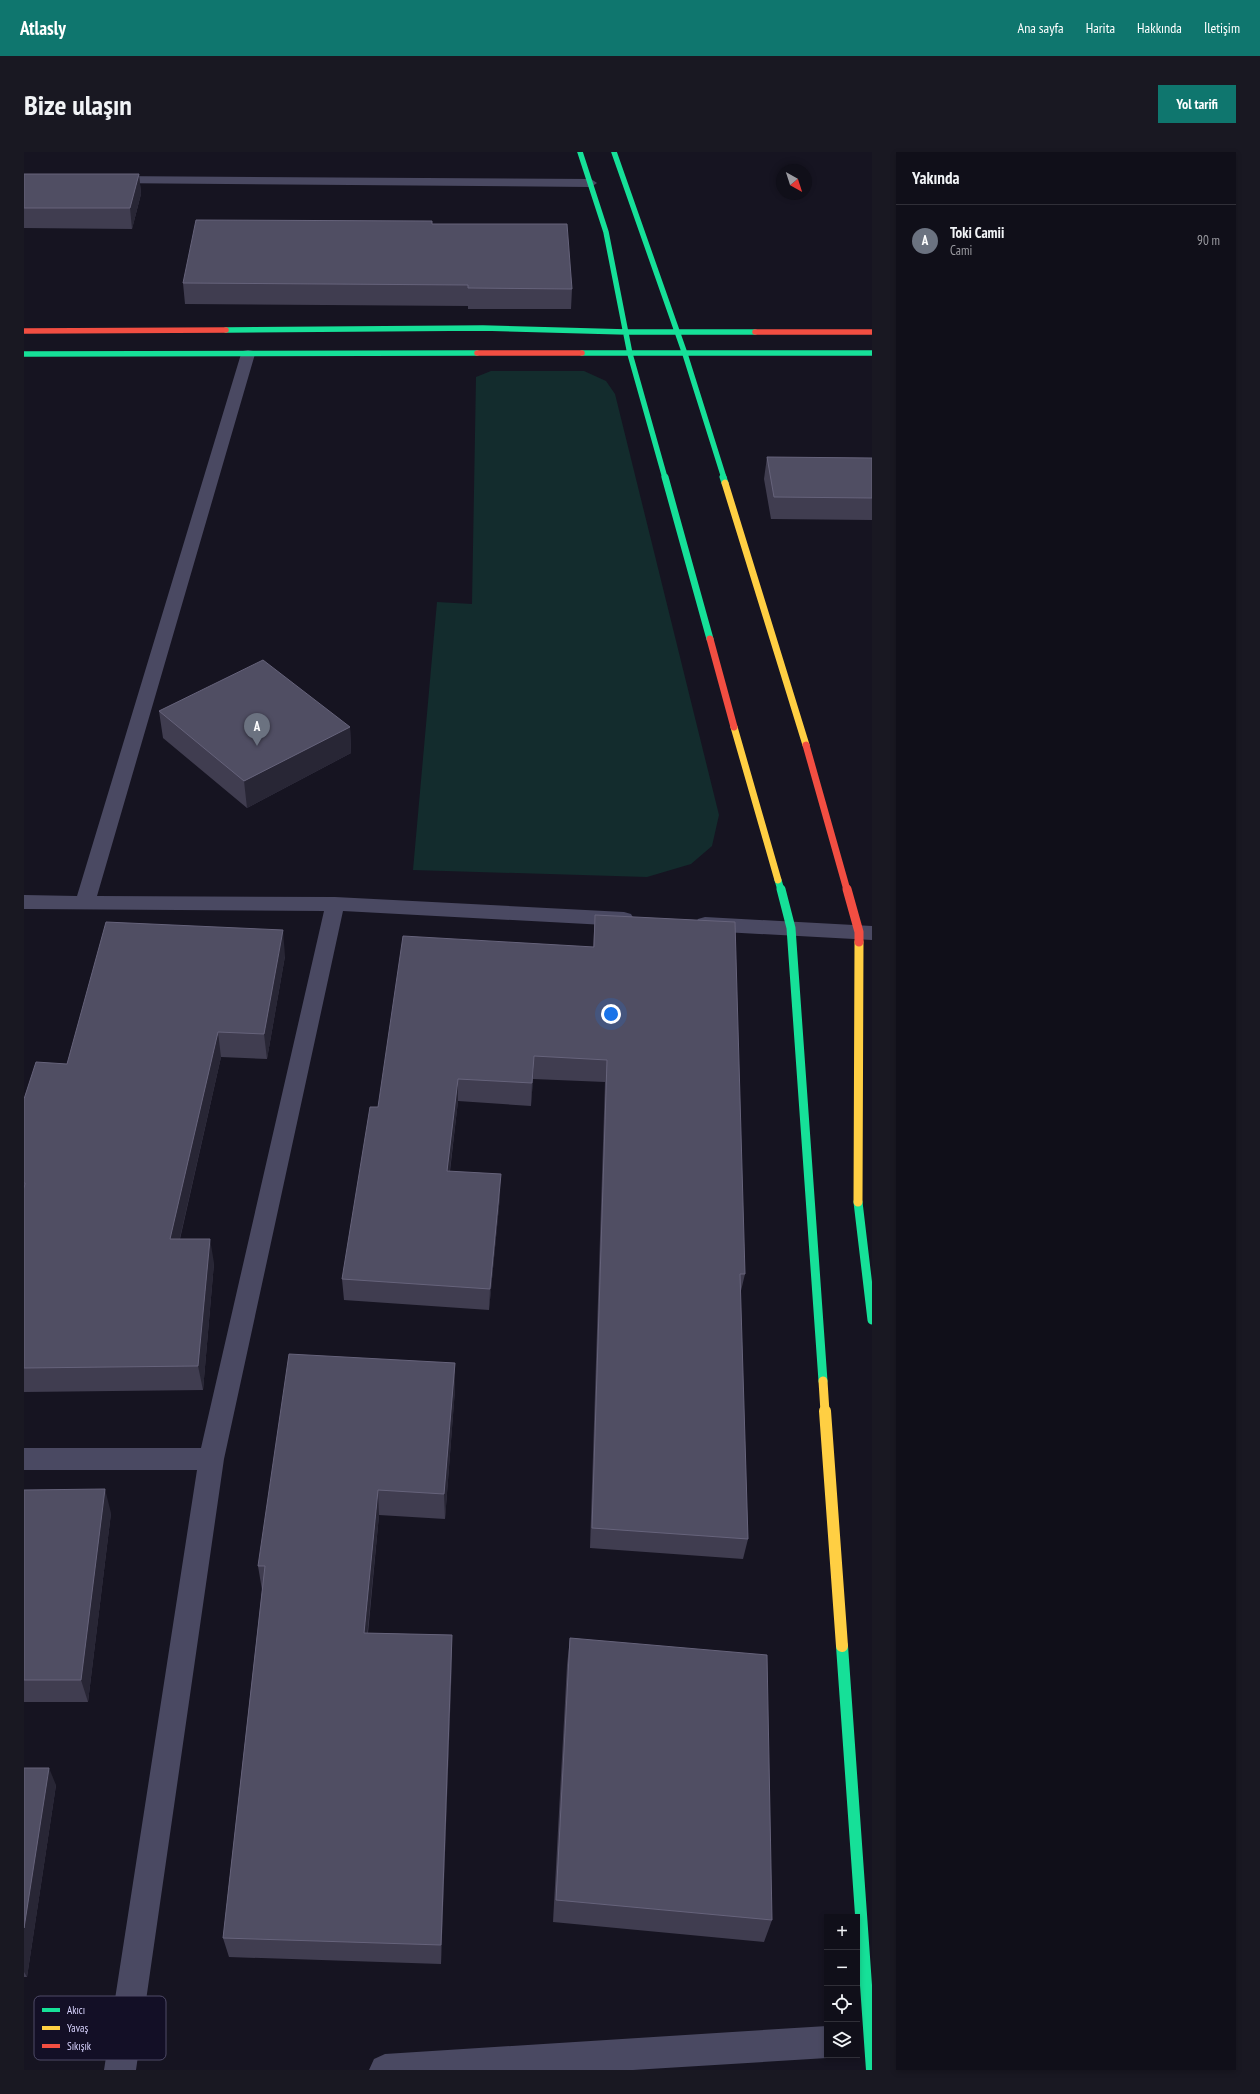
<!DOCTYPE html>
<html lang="tr">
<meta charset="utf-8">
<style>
:root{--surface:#100f19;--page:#191822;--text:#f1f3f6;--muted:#9c9ca2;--line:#302f38;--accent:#0f766e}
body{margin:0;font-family:"PT Sans Narrow",sans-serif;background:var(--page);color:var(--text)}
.controls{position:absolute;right:12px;bottom:12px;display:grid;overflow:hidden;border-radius:0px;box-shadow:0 2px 6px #0003}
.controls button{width:36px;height:36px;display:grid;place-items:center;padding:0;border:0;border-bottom:1px solid var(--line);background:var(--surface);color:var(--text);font:20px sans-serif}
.compass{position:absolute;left:752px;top:12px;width:36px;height:36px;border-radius:50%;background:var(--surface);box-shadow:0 2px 6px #0003;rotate:141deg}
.you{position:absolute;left:587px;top:862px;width:14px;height:14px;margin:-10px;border:3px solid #fff;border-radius:50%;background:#1a73e8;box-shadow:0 0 0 6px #1a73e833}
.badge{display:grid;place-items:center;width:26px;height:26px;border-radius:50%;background:var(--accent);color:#fff;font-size:13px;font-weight:700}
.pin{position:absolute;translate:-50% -33px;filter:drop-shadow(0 1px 2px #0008)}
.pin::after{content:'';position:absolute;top:21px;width:14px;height:12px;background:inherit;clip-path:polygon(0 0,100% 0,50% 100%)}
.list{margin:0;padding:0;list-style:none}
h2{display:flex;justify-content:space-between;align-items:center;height:52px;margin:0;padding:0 16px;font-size:17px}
h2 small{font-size:13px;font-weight:400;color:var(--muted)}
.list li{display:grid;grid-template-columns:26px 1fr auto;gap:12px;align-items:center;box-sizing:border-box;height:72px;padding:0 16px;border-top:1px solid var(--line)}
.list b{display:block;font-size:15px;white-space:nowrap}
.list p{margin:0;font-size:13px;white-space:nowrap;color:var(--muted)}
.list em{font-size:13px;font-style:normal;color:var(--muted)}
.icon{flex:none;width:22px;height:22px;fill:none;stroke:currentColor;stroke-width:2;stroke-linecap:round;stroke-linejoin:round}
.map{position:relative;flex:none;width:848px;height:1918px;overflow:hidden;border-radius:0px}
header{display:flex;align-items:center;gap:24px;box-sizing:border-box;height:56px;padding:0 20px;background:var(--accent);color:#fff}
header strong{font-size:19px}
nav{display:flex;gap:22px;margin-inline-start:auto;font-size:14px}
.intro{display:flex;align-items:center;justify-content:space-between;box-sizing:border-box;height:96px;padding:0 24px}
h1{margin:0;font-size:28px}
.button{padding:10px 18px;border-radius:0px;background:var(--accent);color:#fff;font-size:14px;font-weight:700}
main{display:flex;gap:24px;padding:0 24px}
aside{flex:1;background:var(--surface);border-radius:0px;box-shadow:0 2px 6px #0003}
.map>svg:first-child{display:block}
.green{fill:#132c2d}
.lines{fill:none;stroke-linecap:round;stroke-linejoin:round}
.street{fill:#4a4962;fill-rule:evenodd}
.fast-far3{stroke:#16e098;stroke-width:5.5}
.fast-far2{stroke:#16e098;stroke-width:7}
.fast-far1{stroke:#16e098;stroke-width:9}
.fast{stroke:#16e098;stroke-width:12}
.slow-far2{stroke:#ffcf43;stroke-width:7}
.slow-far1{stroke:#ffcf43;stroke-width:9}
.slow{stroke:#ffcf43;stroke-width:12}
.jam-far2{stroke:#f24e42;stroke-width:5.5}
.jam-far1{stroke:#f24e42;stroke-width:7}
.jam{stroke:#f24e42;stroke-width:9}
.wall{fill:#403d50}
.shaded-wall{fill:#282635}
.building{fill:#504e63;stroke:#66637b}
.key{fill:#130f26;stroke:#4e4a67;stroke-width:1}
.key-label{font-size:11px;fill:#d9d4ff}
</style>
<header>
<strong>Atlasly</strong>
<nav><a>Ana sayfa</a><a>Harita</a><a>Hakkında</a><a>İletişim</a></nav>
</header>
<div class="intro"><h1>Bize ulaşın</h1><a class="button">Yol tarifi</a></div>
<main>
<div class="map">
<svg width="848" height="1918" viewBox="0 0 848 1918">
<rect width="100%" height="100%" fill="#161421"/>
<!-- green -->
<path class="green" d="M467 219H560L582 229 591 242 695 663 688 694 667 712 623 725 389 718 413 450 448 452 452 225Z"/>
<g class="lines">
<!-- street -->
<path class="street" d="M85 24 567 27 573 31 567 35 81 31 79 28Z
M224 198 229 199 231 202 73 744 311 745 600 760 607 762 610 767 607 772 600 774 319 759 200 1307 112 1918H80L173 1318H0V1296H177L300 759 0 757V743L53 744 217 202 219 199Z
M681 765 848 774V788L681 779 674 777 671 772 674 767Z
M803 1874V1903H809L803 1906 609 1918H345L350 1907 361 1902Z"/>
<!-- fast-far3 -->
<path class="fast-far3" d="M556 0 582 80 606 202 641 326
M590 0 661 202 700 326
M202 178 459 176 602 180H731
M558 201H848
M0 202 453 201"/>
<!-- fast-far2 -->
<path class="fast-far2" d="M641 325 686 487
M699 325 701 331
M754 728 757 738"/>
<!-- fast-far1 -->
<path class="fast-far1" d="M757 737 767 776 799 1229
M834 1050 848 1168"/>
<!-- fast -->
<path class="fast" d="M818 1494 848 1918"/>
<!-- slow-far2 -->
<path class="slow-far2" d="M701 331 782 593
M710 575 754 728"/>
<!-- slow-far1 -->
<path class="slow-far1" d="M834 1050 835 790
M799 1229 801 1260"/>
<!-- slow -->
<path class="slow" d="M801 1259 818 1494"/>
<!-- jam-far2 -->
<path class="jam-far2" d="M0 179 202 178
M731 180H848
M453 201H558"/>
<!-- jam-far1 -->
<path class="jam-far1" d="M686 487 710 575
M782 593 823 738"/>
<!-- jam -->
<path class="jam" d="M823 737 835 780V790"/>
</g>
<!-- wall -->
<path class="wall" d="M0 22H115L117 42 108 77 0 76Z
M408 72 548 137 547 157H444V154L161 152 159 131Z
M743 305 848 306V368L747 367 740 327Z
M135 559 326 575 327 601 223 656 139 586Z
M571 763 721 1122 716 1143 724 1387 719 1407 566 1396 581 930 509 927 507 954 434 949 426 1019 476 1044 465 1158 320 1148 318 1127 354 955 569 795Z
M261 804 243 907 197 905 156 1087 190 1111 179 1238 0 1240V947L43 912Z
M431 1211V1237L421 1367 355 1363 344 1481 428 1483V1507L417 1812 205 1805 199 1786 238 1438 234 1414Z
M0 1338 87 1361 64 1550H0Z
M546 1486 748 1768 740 1790 529 1770 543 1513Z
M0 1616 32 1633 3 1825H0Z"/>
<!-- shaded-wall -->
<path class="shaded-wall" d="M115 22 117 42 108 77 106 56Z
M326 575 327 601 223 656 220 629Z
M259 778 261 804 243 907 240 882Z
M194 880 197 905 150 1112 146 1087Z
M510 904 509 927 507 954 508 931Z
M434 927V949L423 1041V1019Z
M477 1022 476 1044 465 1158 466 1137Z
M186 1087 190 1111 179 1238 174 1214Z
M431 1211V1237L421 1367 420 1342Z
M81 1337 87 1361 64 1550 57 1528Z
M354 1338 355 1363 341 1505 340 1481Z
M428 1483V1507L417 1812V1793Z
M25 1616 32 1633 3 1825 0 1820V1776Z"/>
<!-- building -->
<path class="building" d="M0 22H115L106 56H0Z
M172 68 408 69V72H543L548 137 444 136V133L159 131Z
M743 305 848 306V346L750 345Z
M239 508 326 575 220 629 135 559Z
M571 763 711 770 721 1122H716L724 1387 568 1376 583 908 510 904 508 931 434 927 423 1019 477 1022 466 1137 318 1127 346 955H354L379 784 570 795Z
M82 770 259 778 240 882 194 880 146 1087H186L174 1214 0 1216V1037L1 1031H0V947L12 910 43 912Z
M265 1202 431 1211 420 1342 354 1338 340 1481 428 1483 417 1793 199 1786 241 1414H234Z
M81 1337 57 1528H0V1338Z
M546 1486 743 1503 748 1768 532 1748Z
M0 1616H25L0 1776Z"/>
<!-- legend -->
<rect x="10" y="1844" width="132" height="64" rx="6" class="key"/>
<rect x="18" y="1856" width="18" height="4" fill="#16e098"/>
<rect x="18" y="1874" width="18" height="4" fill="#ffcf43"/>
<rect x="18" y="1892" width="18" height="4" fill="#f24e42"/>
<g class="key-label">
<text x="43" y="1862">Akıcı</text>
<text x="43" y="1880">Yavaş</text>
<text x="43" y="1898">Sıkışık</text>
</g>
</svg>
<div class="controls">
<button>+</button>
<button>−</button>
<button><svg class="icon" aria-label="locate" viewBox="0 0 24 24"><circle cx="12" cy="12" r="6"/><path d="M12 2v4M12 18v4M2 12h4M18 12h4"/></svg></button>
<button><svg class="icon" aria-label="layers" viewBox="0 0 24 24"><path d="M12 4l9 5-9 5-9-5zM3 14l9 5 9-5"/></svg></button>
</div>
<svg class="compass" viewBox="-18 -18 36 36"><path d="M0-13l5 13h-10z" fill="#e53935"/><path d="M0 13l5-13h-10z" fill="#9c9ca2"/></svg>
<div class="you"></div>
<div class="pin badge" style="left:233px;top:594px;background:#6b7280">A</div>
</div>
<aside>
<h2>Yakında<small></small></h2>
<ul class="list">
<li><span class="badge" style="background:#6b7280">A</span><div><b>Toki Camii</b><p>Cami</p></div><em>90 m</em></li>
</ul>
</aside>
</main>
